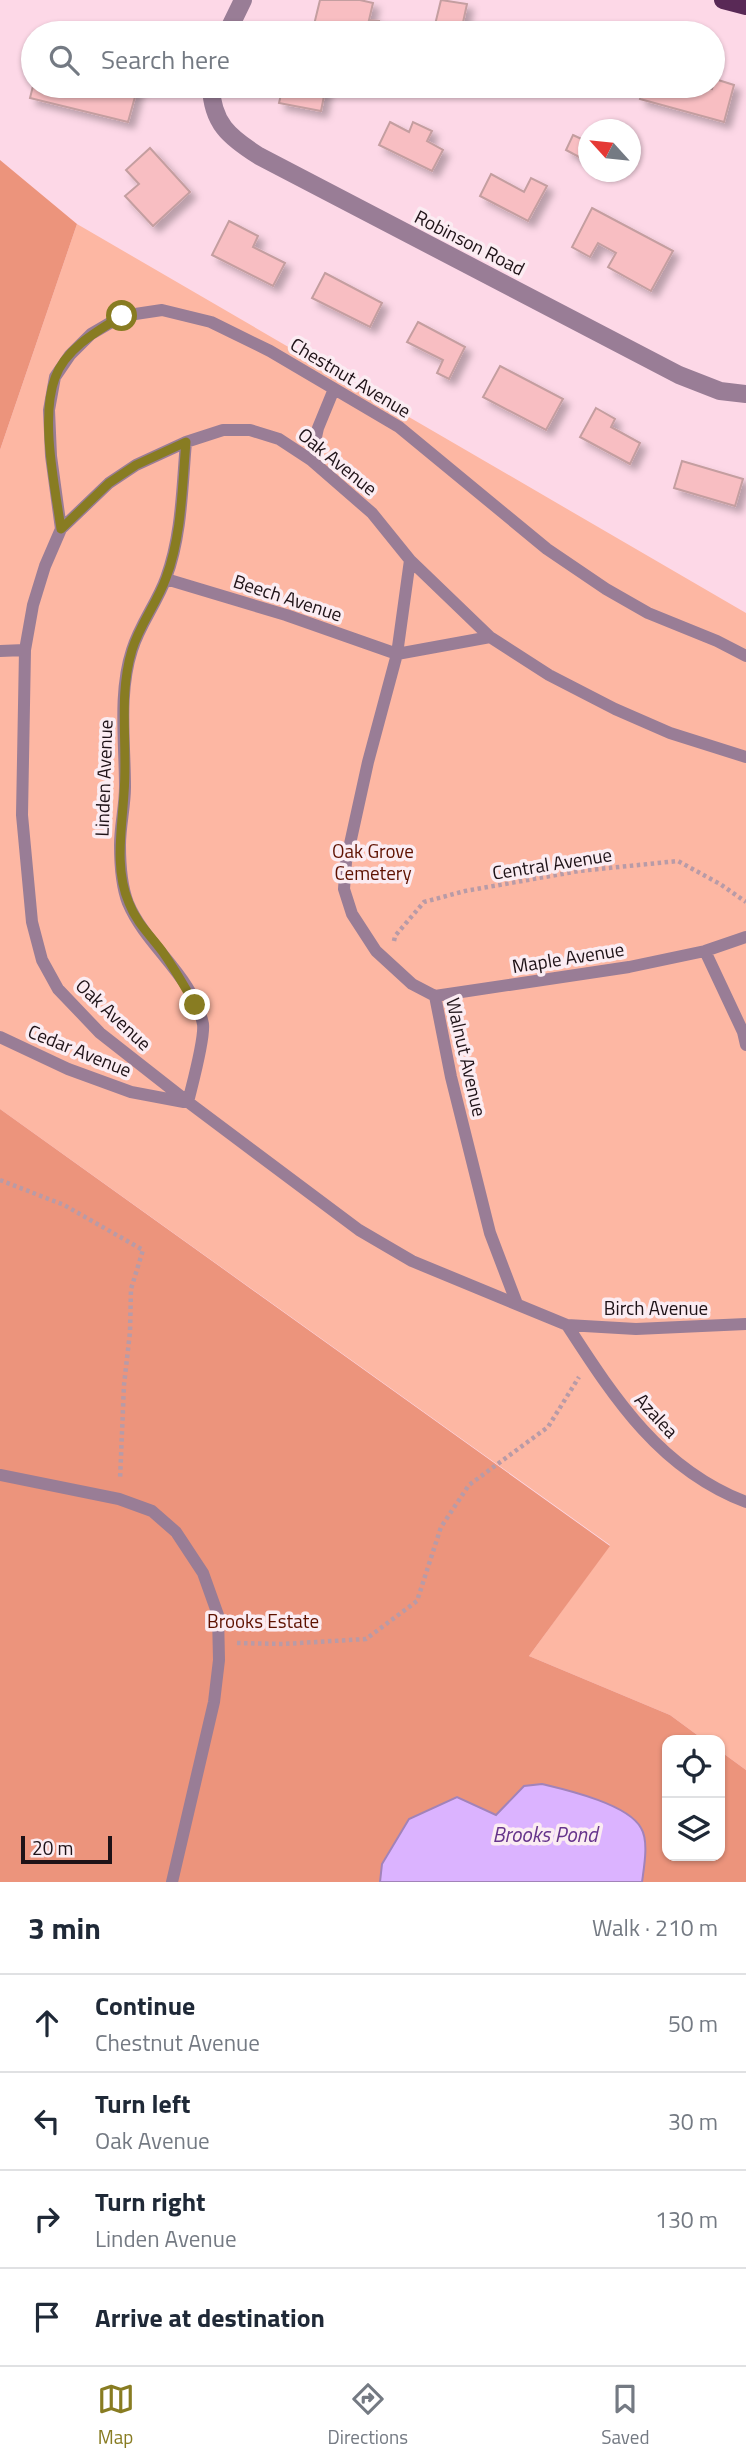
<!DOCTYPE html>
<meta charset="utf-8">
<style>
:root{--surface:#fff;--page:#f6f6f7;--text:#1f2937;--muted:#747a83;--line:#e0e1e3;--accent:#887c22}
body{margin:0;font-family:"Titillium Web",sans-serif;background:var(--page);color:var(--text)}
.controls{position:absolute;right:21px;bottom:21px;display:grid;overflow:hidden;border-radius:14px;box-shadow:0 2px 5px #0004}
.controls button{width:63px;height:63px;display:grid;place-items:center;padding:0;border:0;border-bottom:2px solid var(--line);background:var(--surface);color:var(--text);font:35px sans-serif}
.compass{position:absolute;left:578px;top:119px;width:63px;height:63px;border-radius:50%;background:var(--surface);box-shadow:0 2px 5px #0004;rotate:297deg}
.scale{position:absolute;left:21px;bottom:18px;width:91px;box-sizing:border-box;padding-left:7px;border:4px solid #1e1217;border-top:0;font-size:19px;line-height:24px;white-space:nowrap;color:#1e1217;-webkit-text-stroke:5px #fbecf2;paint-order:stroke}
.stop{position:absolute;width:21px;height:21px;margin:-16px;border:5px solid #887c22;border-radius:50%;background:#fff}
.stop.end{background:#887c22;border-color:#fff;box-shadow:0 2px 7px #0008}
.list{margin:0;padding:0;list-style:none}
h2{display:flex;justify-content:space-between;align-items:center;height:91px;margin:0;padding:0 28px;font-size:30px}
h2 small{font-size:23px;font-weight:400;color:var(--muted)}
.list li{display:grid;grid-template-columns:46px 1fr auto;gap:21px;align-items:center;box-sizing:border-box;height:98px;padding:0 28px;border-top:2px solid var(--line)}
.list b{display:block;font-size:26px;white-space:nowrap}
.list p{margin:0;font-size:23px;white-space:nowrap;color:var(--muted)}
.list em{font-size:23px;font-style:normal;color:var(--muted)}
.icon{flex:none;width:38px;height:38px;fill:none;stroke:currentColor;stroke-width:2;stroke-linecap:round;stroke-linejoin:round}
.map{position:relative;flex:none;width:746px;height:1882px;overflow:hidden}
.search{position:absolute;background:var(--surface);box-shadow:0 2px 5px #0004;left:21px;right:21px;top:21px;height:77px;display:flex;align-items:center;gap:18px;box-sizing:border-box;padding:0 24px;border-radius:38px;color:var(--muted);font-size:26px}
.sheet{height:483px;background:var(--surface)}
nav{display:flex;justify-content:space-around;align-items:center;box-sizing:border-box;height:98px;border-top:2px solid var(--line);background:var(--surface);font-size:19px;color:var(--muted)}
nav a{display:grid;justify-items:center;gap:4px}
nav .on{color:var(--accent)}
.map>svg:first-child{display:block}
.green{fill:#fdb7a3}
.forest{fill:#ec947c}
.water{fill:#dbb3ff;stroke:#a283b9;stroke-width:2}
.building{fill:#f8bec2;stroke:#c49ea0;stroke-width:2;filter:url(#shadow)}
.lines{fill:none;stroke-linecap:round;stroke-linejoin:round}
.path{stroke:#b89ba7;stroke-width:4.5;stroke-dasharray:3.5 3.5;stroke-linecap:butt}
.lane{stroke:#997d96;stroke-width:12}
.street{stroke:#997d96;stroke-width:18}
.primary{stroke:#592956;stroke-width:18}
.route{stroke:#887c22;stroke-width:9}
.labels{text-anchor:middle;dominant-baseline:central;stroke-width:7;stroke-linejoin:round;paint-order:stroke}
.street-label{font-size:19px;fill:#1e1217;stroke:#fbecf2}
.park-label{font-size:19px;fill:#5e1100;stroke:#fbecf2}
.water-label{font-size:21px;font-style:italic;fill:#66348b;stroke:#fbecf2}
</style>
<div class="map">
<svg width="746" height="1882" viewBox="0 0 746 1882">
<defs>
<filter id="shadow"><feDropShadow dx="6" dy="6" stdDeviation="3.5" flood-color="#0004"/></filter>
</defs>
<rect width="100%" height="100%" fill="#fdd8e7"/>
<!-- green -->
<path class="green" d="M77 224 746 613V1770L720 1751V1740H704L670 1715 529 1656 610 1545 0 1109V450Z"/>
<!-- forest -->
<path class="forest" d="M0 160 77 224 0 450Z
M0 1109 610 1546 529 1656 670 1715 704 1740H667V1856H720V1751L746 1770V1882H0Z"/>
<!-- water -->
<path class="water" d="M542 1784C567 1790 628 1804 641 1828 649 1841 644 1867 642 1882H380L382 1864 409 1819 457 1797 496 1815 524 1786Z"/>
<!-- building -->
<path class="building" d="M320 0H360L373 3 369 20 379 21 376 33H312Z
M441 0 467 4 462 27 491 33H433Z
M715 79 734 85 724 122 640 99 643 86H699L712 89Z
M33 86H138L128 122 30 98Z
M283 86H326L321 111 279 103Z
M390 122 409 132 413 122 432 131 427 141 443 150 432 171 379 145Z
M573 135 588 142 581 158 566 150Z
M150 148 190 192 153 226 125 196 139 184 126 170Z
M491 174 524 192 531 178 547 186 528 221 480 196Z
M592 208 673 251 651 291 608 267 616 253 598 243 590 257 572 247Z
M229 221 258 236 253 247 285 263 273 286 212 255Z
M325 273 382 303 370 327 312 298Z
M418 322 465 347 449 379 437 373 443 360 407 342Z
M500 366 563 399 546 430 483 397Z
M596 408 615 419 611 427 640 443 630 464 580 437Z
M682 461 743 479 735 506 674 488Z"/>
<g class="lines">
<!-- path -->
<path class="path" d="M394 941 395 936 424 902 465 891 579 871 678 861 720 884 746 902
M0 1180 64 1205 143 1250 131 1289 130 1332 124 1385 120 1480
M237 1643 283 1644 366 1639 417 1601 441 1527 469 1485 548 1427 579 1377"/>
<!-- lane -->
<path class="lane" d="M186 442C182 487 182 535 166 578 157 603 140 624 132 650 118 693 125 742 125 787 125 806 120 826 120 845 120 864 121 885 128 903 146 946 193 976 203 1024 205 1039 192 1085 188 1102
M311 460 318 428 334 389
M61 529 51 456 49 410 55 377 70 355 91 334 122 316 162 310 211 322 270 351 399 427 547 549 606 589 648 613 717 641 746 656
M410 560 397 654 368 762 346 862 344 889 352 914 376 951 412 984 435 996 451 1077 490 1233 517 1304
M166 579 286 615 397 654
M0 651 25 650
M397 654 490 637
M746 757 670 733 615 709 549 675 490 637 410 560 372 513 311 460 279 439 250 430H223L186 442 136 465 109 483 61 529 45 566 33 605 25 650 22 815 32 922 42 960 58 989 100 1033 188 1102 359 1230 412 1261 567 1325 636 1329 746 1324
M705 951 743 1032 746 1045
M435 996 629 967 705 951 746 937
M0 1037 68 1069 131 1092 184 1102
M567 1325C615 1399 660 1469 746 1502
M0 1475 119 1499 152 1511 176 1532 203 1573 218 1615 219 1660 214 1702 172 1882"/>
<!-- street -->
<path class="street" d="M227 33 243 0
M211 86C212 123 229 137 259 156L679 375 720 391 746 394"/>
<!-- primary -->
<path class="primary" d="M723 0 746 6"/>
</g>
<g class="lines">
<!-- route -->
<path class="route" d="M122 316C97 331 65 349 55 378 40 418 55 487 61 529L109 483 136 465 186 442C182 487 182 535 166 578 157 603 140 624 132 650 118 696 128 745 124 793 122 828 114 869 129 903 136 922 150 935 162 951 174 968 185 987 195 1005"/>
</g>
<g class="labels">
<!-- street labels -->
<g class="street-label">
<text transform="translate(470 242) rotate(27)">Robinson Road</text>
<text transform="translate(351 377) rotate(31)">Chestnut Avenue</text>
<text transform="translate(338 461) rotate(39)">Oak Avenue</text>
<text transform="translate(288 597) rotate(18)">Beech Avenue</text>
<text transform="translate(103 778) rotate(-88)">Linden Avenue</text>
<text transform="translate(552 863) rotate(-9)">Central Avenue</text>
<text transform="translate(568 957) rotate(-9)">Maple Avenue</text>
<text transform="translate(114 1014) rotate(43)">Oak Avenue</text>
<text transform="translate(80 1050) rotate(22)">Cedar Avenue</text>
<text transform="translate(467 1057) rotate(77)">Walnut Avenue</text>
<text x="656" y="1307">Birch Avenue</text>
<text transform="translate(657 1415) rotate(47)">Azalea</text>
</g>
<!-- park labels -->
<g class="park-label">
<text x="373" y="850">Oak Grove<tspan x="373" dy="22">Cemetery</tspan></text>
<text x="263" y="1620">Brooks Estate</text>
</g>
<!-- water labels -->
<g class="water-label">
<text x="545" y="1834">Brooks Pond</text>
</g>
</g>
</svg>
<div class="controls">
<button><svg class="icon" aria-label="locate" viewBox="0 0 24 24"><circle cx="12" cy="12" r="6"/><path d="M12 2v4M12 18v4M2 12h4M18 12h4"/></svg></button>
<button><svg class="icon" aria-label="layers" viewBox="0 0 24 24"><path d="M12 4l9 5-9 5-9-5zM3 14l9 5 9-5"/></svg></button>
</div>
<svg class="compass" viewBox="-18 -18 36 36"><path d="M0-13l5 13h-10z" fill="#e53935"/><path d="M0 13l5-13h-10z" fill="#747a83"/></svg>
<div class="scale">20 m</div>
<div class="stop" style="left:122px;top:316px"></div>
<div class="stop end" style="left:195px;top:1005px"></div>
<div class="search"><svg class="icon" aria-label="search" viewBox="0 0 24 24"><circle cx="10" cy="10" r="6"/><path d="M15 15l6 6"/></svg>Search here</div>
</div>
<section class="sheet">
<h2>3 min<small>Walk · 210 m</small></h2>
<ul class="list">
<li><svg class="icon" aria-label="ahead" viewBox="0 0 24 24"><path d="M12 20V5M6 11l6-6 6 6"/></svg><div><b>Continue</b><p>Chestnut Avenue</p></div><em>50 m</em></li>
<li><svg class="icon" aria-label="left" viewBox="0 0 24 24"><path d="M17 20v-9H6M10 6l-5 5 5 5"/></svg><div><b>Turn left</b><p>Oak Avenue</p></div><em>30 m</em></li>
<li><svg class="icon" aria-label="right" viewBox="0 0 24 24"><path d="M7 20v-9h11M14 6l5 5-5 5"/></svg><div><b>Turn right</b><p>Linden Avenue</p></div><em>130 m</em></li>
<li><svg class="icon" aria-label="arrive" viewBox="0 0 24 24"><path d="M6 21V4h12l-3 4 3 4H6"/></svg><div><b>Arrive at destination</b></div></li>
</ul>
</section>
<nav>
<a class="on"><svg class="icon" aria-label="map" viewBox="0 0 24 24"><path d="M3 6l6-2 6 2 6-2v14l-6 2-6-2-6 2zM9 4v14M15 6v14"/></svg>Map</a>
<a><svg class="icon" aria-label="directions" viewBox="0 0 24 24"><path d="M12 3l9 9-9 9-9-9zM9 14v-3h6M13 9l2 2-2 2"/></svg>Directions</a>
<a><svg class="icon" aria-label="saved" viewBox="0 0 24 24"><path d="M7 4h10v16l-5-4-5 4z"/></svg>Saved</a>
</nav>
